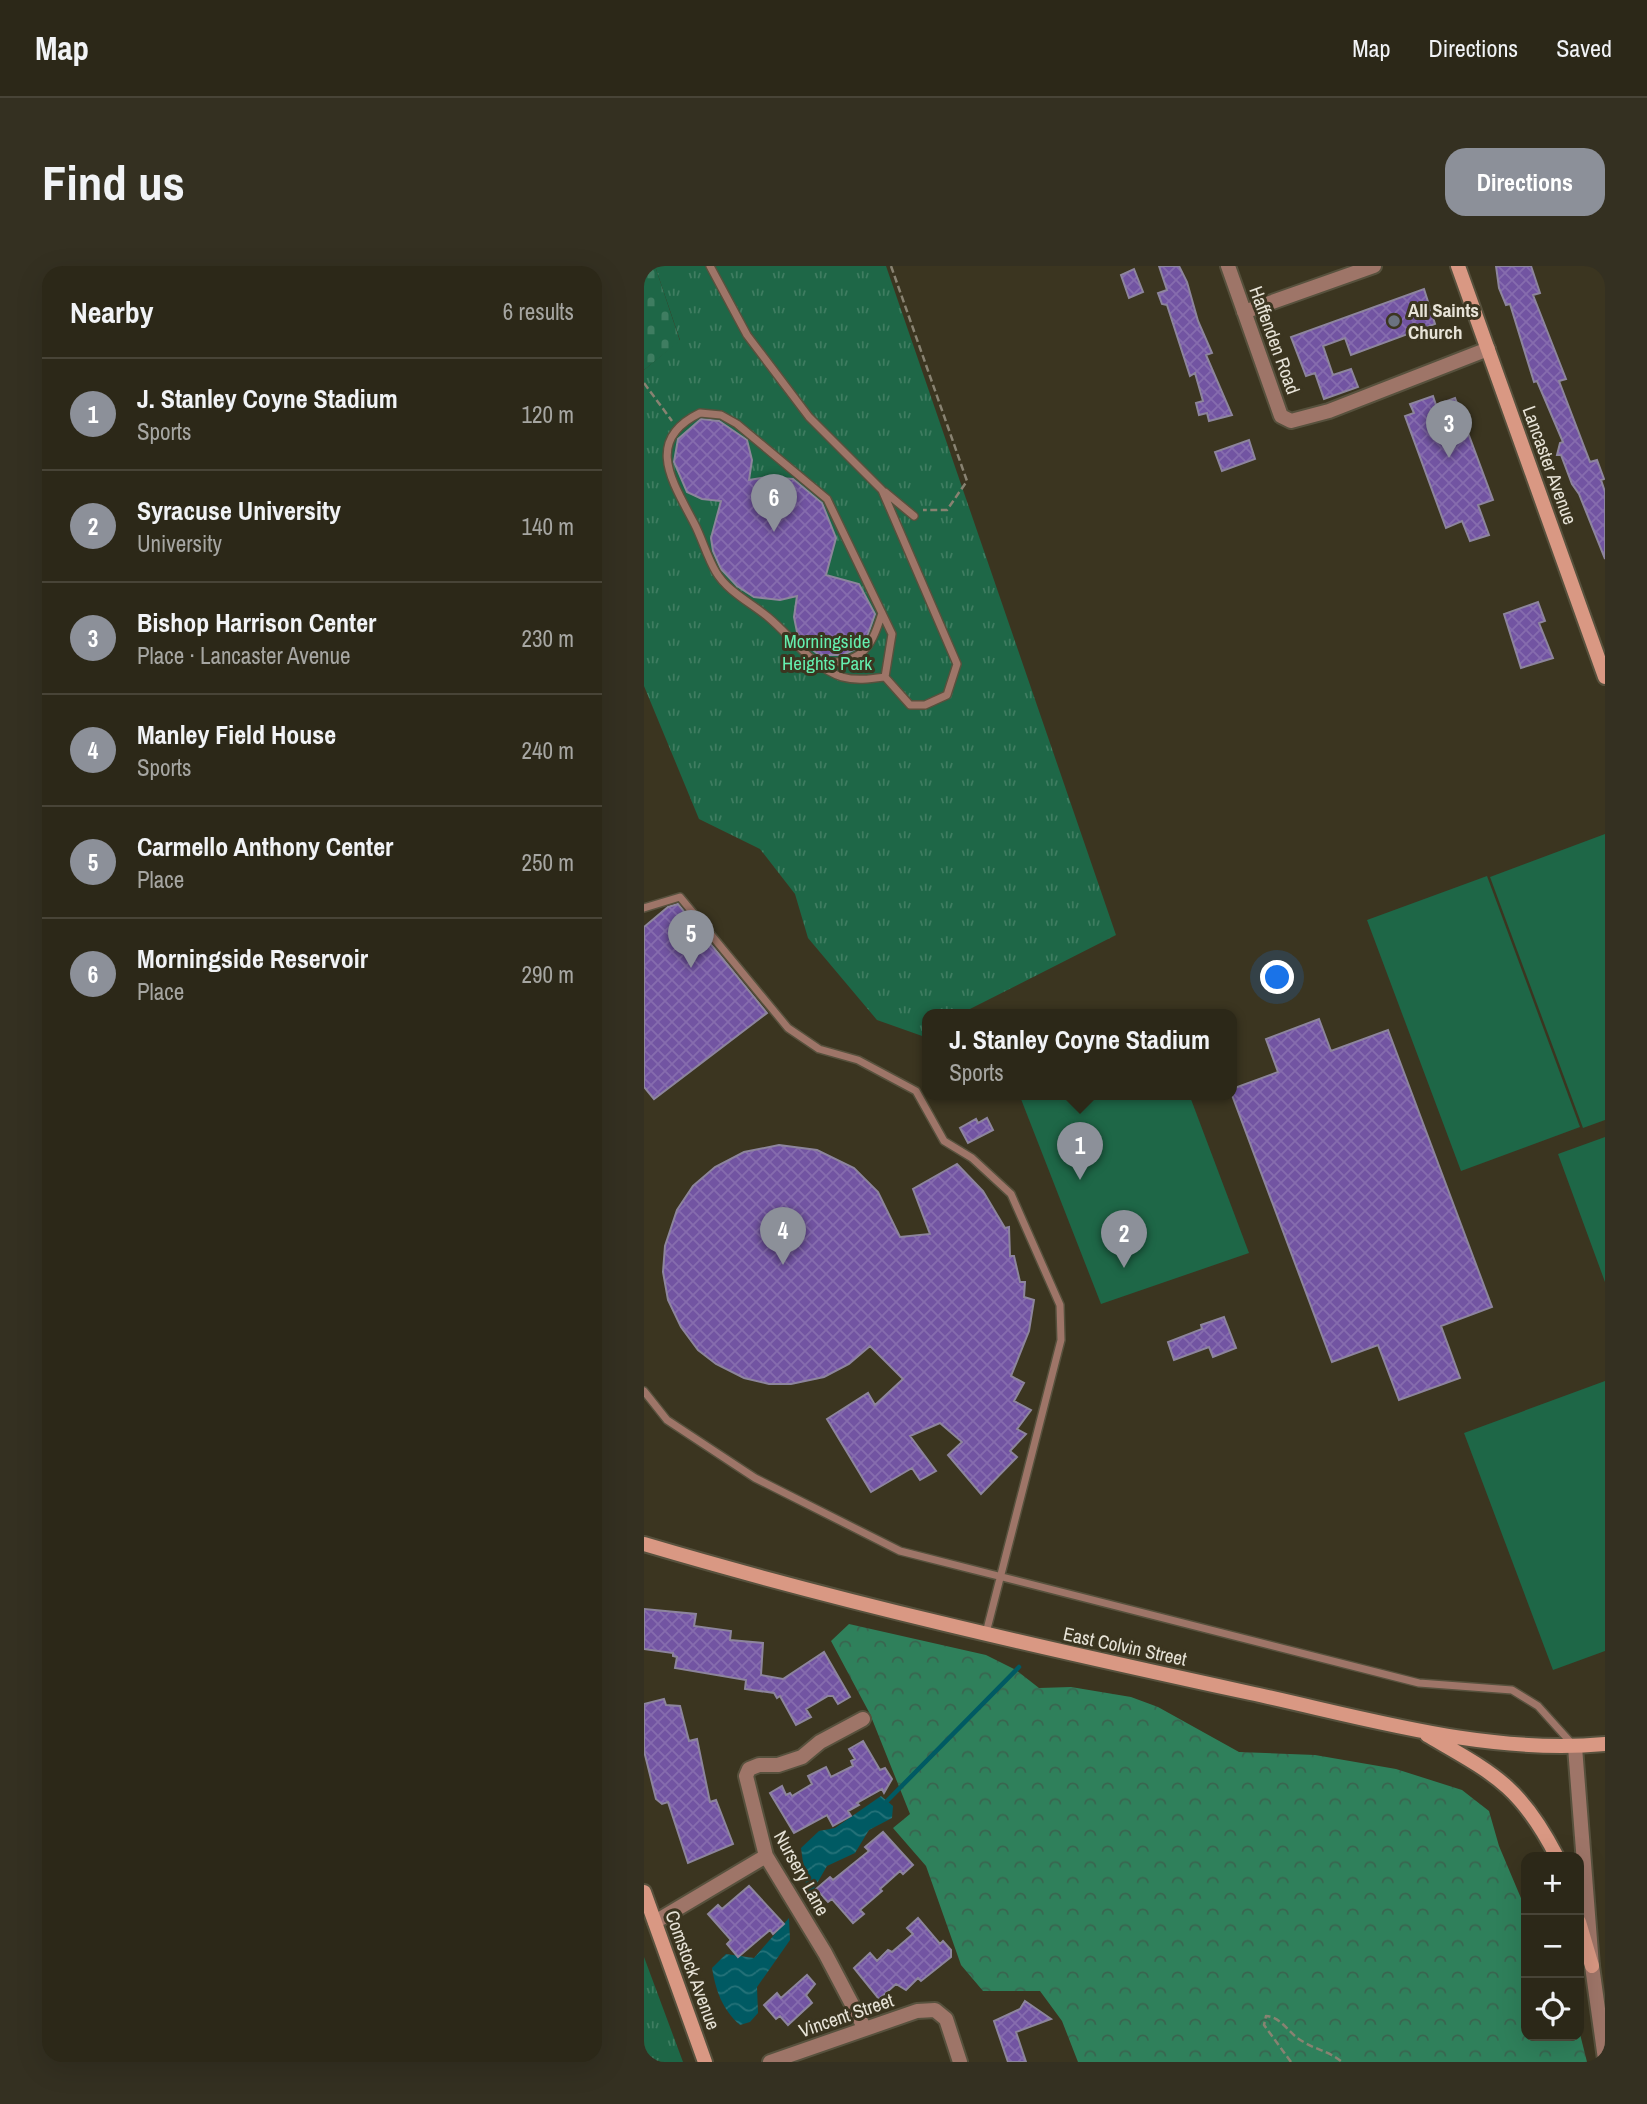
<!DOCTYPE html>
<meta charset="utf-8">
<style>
:root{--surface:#2c2818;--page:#343021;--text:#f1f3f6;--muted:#a6a6a2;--line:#484437;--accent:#8c9099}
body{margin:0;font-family:"Archivo Narrow",sans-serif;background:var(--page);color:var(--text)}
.controls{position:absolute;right:21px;bottom:21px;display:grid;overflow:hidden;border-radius:14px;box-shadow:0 7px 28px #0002}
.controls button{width:63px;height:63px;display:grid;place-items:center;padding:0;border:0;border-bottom:2px solid var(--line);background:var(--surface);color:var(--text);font:35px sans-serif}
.you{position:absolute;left:634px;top:712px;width:24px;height:24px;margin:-18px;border:5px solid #fff;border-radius:50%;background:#1a73e8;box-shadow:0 0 0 10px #1a73e833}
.badge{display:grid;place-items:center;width:46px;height:46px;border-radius:50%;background:var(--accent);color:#fff;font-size:23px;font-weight:700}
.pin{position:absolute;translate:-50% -58px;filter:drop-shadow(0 2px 4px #0008)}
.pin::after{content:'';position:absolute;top:37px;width:24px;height:21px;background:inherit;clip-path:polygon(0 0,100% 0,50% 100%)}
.popup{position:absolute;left:278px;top:743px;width:315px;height:91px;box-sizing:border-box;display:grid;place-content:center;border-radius:14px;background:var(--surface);filter:drop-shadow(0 2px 5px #0005);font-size:23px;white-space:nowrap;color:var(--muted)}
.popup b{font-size:26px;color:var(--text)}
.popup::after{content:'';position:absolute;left:50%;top:100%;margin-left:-14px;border:14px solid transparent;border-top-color:var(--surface)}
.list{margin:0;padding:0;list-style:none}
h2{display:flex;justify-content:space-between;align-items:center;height:91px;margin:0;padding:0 28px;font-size:30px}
h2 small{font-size:23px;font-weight:400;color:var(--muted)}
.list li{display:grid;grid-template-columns:46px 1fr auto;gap:21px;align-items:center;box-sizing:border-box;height:112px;padding:0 28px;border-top:2px solid var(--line)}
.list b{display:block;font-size:26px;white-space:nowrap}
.list p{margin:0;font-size:23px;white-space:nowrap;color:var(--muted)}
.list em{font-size:23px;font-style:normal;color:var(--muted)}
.icon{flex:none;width:38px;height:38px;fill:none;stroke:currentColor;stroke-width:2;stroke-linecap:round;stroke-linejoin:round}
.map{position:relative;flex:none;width:961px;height:1796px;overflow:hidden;border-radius:21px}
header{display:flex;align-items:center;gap:42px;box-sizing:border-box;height:98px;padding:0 35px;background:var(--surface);border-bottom:2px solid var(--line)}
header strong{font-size:33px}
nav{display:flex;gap:38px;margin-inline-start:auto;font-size:24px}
.intro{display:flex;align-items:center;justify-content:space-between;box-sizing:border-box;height:168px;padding:0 42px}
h1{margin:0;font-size:49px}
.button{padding:18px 32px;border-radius:21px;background:var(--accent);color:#fff;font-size:24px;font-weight:700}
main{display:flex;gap:42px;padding:0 42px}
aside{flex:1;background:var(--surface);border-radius:21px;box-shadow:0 7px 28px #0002}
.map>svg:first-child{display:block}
.forest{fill:url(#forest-crowns)}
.cemetery{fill:url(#cemetery-stones)}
.park{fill:url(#park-tufts)}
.pitch{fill:#1e6747}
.water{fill:url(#water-waves)}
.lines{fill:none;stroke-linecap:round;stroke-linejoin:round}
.stream{stroke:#005a63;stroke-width:4.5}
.building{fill:url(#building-cross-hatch);stroke:#8d859d;stroke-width:2}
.lane-casing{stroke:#57513d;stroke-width:10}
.street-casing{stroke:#57513d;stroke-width:18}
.secondary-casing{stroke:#57513d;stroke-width:18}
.path{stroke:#888271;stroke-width:2.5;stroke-dasharray:7 3.5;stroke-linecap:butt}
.lane{stroke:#9e7568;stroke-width:7}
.street{stroke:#9e7568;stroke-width:14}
.secondary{stroke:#d99883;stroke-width:14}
.worship-dot{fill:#6b7280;stroke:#3b3520;stroke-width:2.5}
.labels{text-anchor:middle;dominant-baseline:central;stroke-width:6;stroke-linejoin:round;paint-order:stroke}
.poi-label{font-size:19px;font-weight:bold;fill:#e7e3d7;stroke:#3b3520;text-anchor:start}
.street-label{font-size:19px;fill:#e7e3d7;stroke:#3b3520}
.park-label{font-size:19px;fill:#64efae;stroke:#3b3520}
</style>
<header>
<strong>Map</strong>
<nav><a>Map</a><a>Directions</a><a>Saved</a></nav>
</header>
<div class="intro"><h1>Find us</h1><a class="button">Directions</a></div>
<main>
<aside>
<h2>Nearby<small>6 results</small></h2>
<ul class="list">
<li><span class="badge">1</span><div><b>J. Stanley Coyne Stadium</b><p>Sports</p></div><em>120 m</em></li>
<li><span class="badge">2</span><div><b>Syracuse University</b><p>University</p></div><em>140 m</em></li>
<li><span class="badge">3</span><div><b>Bishop Harrison Center</b><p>Place · Lancaster Avenue</p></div><em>230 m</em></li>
<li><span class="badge">4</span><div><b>Manley Field House</b><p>Sports</p></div><em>240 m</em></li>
<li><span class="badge">5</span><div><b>Carmello Anthony Center</b><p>Place</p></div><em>250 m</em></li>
<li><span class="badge">6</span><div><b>Morningside Reservoir</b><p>Place</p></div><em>290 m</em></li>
</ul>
</aside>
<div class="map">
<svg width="961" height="1796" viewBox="0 0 961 1796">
<defs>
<pattern id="forest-crowns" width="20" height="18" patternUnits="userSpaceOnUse" patternTransform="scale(1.75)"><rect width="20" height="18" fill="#2f805b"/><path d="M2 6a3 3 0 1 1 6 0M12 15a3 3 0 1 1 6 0" fill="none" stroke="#39654f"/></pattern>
<pattern id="cemetery-stones" width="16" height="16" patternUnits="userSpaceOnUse" patternTransform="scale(1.75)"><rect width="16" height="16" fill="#1e6747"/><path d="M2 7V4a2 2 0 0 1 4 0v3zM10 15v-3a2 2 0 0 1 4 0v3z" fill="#3f7d61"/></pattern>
<pattern id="park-tufts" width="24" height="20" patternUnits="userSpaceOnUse" patternTransform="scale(1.75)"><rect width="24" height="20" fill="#1e6747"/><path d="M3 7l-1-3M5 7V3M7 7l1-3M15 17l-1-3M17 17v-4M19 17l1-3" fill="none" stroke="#3f7d61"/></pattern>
<pattern id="water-waves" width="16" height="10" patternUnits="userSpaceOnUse" patternTransform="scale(1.75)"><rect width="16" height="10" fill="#005a63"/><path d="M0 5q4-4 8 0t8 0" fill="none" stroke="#257279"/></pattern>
<pattern id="building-cross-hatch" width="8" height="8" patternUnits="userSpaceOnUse" patternTransform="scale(1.75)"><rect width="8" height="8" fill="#7254a2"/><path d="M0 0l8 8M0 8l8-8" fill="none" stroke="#866cae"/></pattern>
</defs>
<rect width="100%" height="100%" fill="#3b3520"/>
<!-- forest -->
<path class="forest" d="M205 1358 342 1389 372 1404 395 1422 427 1421 487 1431 514 1441 595 1486 671 1489 752 1503 818 1524 845 1545 855 1580 882 1644V1770H935V1764L943 1796H434L418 1755 396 1725H339L317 1699 282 1600 249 1562 266 1548 226 1448 187 1375Z"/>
<!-- cemetery -->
<path class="cemetery" d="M0 0H11L36 75 0 104Z"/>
<!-- park -->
<path class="park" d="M11 0H242L472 669 316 748H284V769L281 771 233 754 164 672 151 628 116 583 55 553 0 420V104L36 74Z
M0 1691 39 1796H0Z"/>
<!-- pitch -->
<path class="pitch" d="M961 568V854L939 862 846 611Z
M843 610 936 861 817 905 723 654Z
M375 828H545L605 987 457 1038Z
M961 871V1016L914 888Z
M961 1115V1385L909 1404 820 1167Z"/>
<!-- water -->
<path class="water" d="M237 1530 249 1540 248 1552 225 1564 211 1587 183 1600 164 1633 157 1582 175 1565 191 1562Z
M145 1652 146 1674 113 1721 114 1747 106 1756 96 1759C78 1743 72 1725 68 1702L82 1688 110 1692Z"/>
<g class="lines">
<!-- stream -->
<path class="stream" d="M243 1535 375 1401"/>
</g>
<!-- building -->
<path class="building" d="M515 0H535L543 16 554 55 568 87 562 89 588 149 565 155 563 147 555 149 552 137 559 135 551 107 546 110 523 39 518 38 514 27 523 24Z
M852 0H887L896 27 889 29 922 113 915 115 946 196 953 194 960 213 957 214 961 226V293L935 228 928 218 917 189H913L916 177 919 176 893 115 890 116 866 38 862 39 855 22Z
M490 3 499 26 485 32 477 9Z
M780 23 791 58 707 89 701 72 679 80 689 109 707 103 714 121 680 133 671 107 662 110 647 71Z
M789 130 792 139 811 132 849 234 834 239 845 269 826 275 818 255 802 262 761 150 770 147 766 138Z
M57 153 75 155 103 174 108 194 105 214 123 211 149 213 178 237 192 272 182 309 215 318 231 348 224 368 214 382 199 389H175L159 376 153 366 150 351 153 330 136 334 110 331 93 320 77 303 69 285 67 272 77 235 58 233 43 226 30 196 34 173Z
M605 174 611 193 578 205 571 186Z
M894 336 901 355 895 357 909 392 877 402 860 348Z
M34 638 123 747 10 833 0 821V661L24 641Z
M675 753 687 785 744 764 848 1041 797 1060 816 1112 755 1134 734 1079 688 1096 588 829V823L634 806 622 773Z
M343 852 349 864 324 877 316 862 332 853 334 857Z
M135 879 173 884 210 902 234 926 256 971 286 968 269 923 313 898 339 925 361 962 365 961 366 990H370L376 1016H381L380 1031 390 1034 385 1065 367 1110 380 1117 370 1135 387 1144 373 1163 382 1168 366 1185 373 1191 337 1228 304 1189 318 1176 296 1157 266 1170 292 1205 276 1214 268 1202 227 1226 183 1153 224 1127 231 1139 259 1113 226 1080 205 1098 180 1111 147 1118H125L100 1112 72 1098 54 1084 37 1061 24 1034 19 1006 21 980 33 944 49 920 71 901 100 886Z
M580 1051 592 1082 569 1091 565 1081 530 1094 524 1076 558 1063 557 1059Z
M0 1343 52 1348 50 1360 87 1365 86 1374 119 1377 117 1409 139 1413 180 1386 206 1431 194 1438 189 1430H184L162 1443 167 1451 152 1459 136 1430 133 1432 130 1427 101 1423 102 1414 31 1402 33 1391 29 1390V1387L0 1383Z
M20 1433 22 1439 36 1440 45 1475 53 1473 66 1536 72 1534 89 1578 44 1597 24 1536 18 1538 12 1533 0 1485V1438Z
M219 1475 236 1504 241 1502 248 1513 240 1527 238 1523 213 1537 215 1539 204 1545 207 1550 189 1560 183 1549 150 1567 126 1527 138 1520 142 1529 146 1527 148 1530 168 1518 164 1510 182 1501 187 1511 209 1500 207 1495 211 1493 205 1483Z
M239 1566 269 1599 259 1608 256 1605 236 1623 238 1625 216 1644 220 1648 209 1657 188 1633 184 1636 172 1623 186 1611 189 1614 225 1585 221 1581Z
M105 1620 140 1658 129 1668 126 1664 94 1691 83 1678 87 1674 64 1648 74 1639 78 1643Z
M274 1652 296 1678 299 1675 307 1684V1691L277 1715 274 1712 262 1724 252 1718 235 1733 210 1702 226 1687 233 1695 244 1684 248 1686 269 1668 263 1662Z
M163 1709 171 1718 162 1729 168 1737 144 1759 136 1750 132 1753 120 1739 133 1727 137 1732Z
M381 1735 407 1753 372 1766 382 1796H364L350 1755 376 1743Z"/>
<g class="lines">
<!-- lane casing -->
<g class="lane-casing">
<path id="lane" d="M66 0 103 69 165 151 238 224 313 398 303 429 281 439H266L241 411
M56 147 77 149 93 158 183 233 248 368 241 411C226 413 212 415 198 411 168 401 147 370 124 351 107 337 83 325 72 306 63 291 58 272 50 257 28 215 0 174 56 147Z
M241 226 270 250
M175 398C217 396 226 386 238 347
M0 642 36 631 144 762 175 783 214 794 272 825 300 875 328 892 367 928 416 1039 417 1074 342 1367
M0 1125 23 1154 111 1212 256 1285 775 1417 868 1424 894 1440 930 1480"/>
</g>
<!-- street casing -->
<g class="street-casing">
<path id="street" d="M584 0 637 150 647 155 685 145 844 83
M600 46 730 0
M219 1453 176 1476 158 1491 134 1499H115L105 1503 102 1510 122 1590 181 1687 221 1763
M931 1481 948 1700 961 1793
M11 1656 122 1590
M126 1796 273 1745 291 1744 302 1753 316 1796"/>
</g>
<!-- secondary casing -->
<g class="secondary-casing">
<path id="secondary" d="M814 0 961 411
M0 1278C199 1337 403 1383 606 1427 722 1452 842 1489 961 1478
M783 1469C850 1508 876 1519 913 1591
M0 1626 61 1796
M935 1656 948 1700"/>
</g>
<!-- path -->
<path class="path" d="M247 0 323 215 303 244H279
M0 117 28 155
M647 1796 620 1759 622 1750C638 1751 645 1768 658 1775 672 1784 685 1785 698 1796"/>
<!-- lane -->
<use href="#lane" class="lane"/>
<!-- street -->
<use href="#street" class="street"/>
<!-- secondary -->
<use href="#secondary" class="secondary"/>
</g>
<!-- markers -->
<circle class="worship-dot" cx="750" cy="55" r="7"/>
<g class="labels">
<!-- poi labels -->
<g class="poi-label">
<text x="764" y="44">All Saints<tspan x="764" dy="22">Church</tspan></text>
</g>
<!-- street labels -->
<g class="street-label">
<text transform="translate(631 74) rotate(70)">Haffenden Road</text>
<text transform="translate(906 199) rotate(70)">Lancaster Avenue</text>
<text transform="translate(481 1380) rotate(12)">East Colvin Street</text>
<text transform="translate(158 1607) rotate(61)">Nursery Lane</text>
<text transform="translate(49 1704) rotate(70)">Comstock Avenue</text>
<text transform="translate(202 1749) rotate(-19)">Vincent Street</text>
</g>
<!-- park labels -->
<g class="park-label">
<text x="183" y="375">Morningside<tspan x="183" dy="22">Heights Park</tspan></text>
</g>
</g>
</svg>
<div class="controls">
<button>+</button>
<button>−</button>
<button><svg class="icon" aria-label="locate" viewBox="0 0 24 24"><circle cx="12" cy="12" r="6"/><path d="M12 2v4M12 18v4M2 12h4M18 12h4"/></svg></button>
</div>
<div class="you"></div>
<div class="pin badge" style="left:436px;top:914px">1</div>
<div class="popup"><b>J. Stanley Coyne Stadium</b>Sports</div>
<div class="pin badge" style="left:480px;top:1002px">2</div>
<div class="pin badge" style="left:805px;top:192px">3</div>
<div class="pin badge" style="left:139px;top:999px">4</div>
<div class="pin badge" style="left:47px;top:702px">5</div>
<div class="pin badge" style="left:130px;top:266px">6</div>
</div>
</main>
